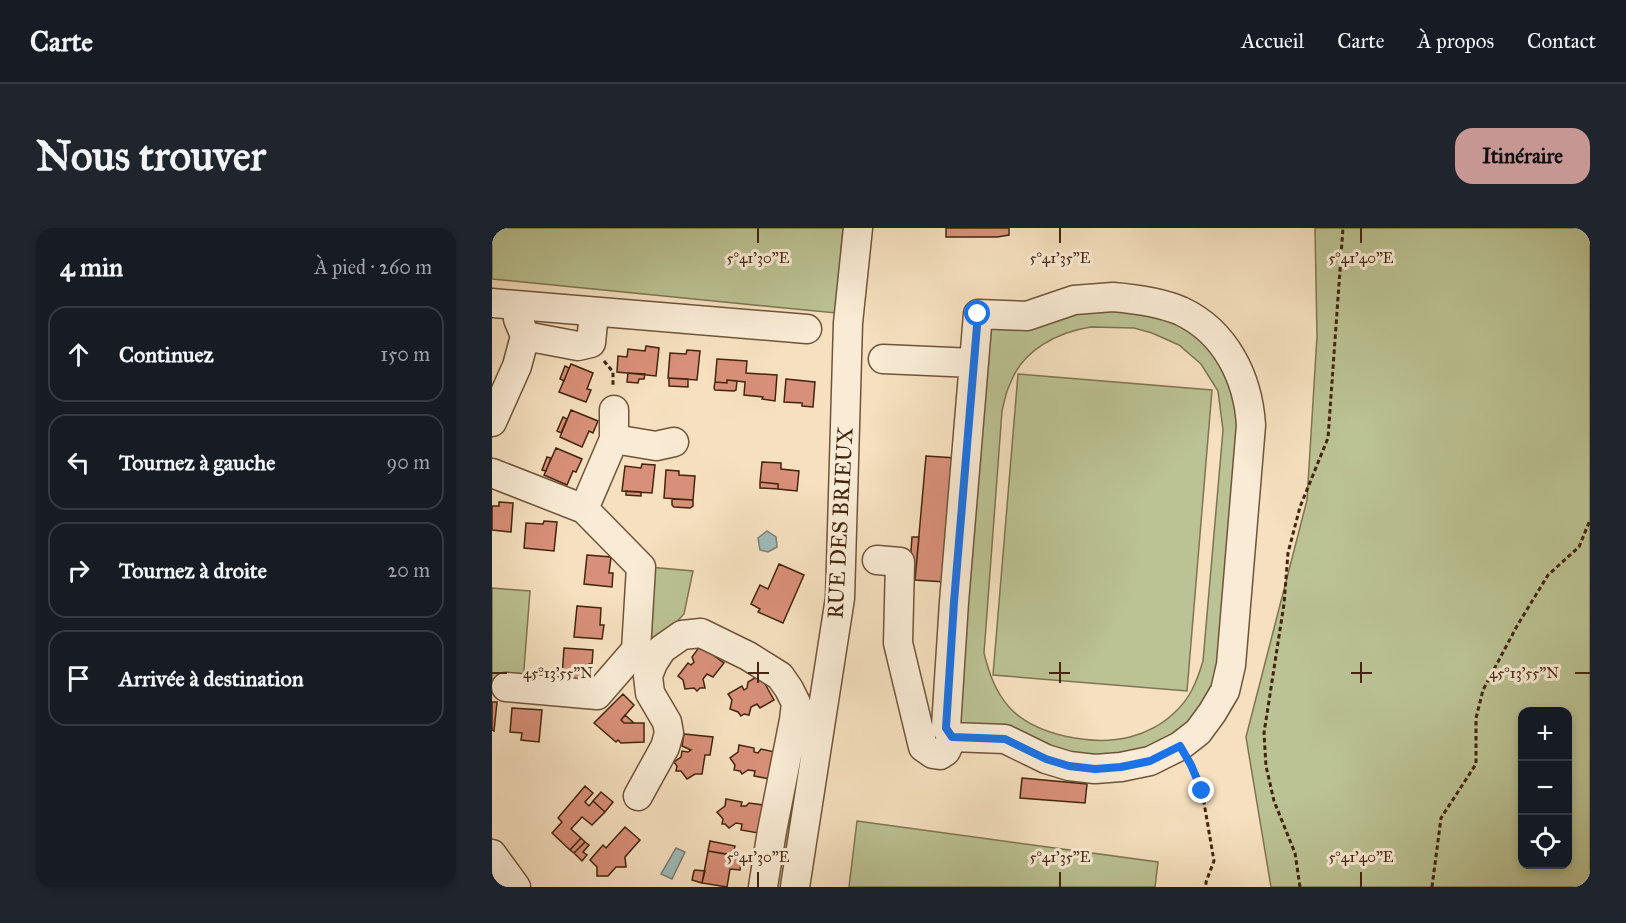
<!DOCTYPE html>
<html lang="fr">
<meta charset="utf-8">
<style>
:root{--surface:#171b24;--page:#20242c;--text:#f1f3f6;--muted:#9ea1a6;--line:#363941;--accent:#c59692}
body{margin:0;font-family:"IM FELL Great Primer",serif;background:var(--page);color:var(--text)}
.controls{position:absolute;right:18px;bottom:18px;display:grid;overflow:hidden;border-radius:12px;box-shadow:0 3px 9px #0003}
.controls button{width:54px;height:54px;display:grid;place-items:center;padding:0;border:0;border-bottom:2px solid var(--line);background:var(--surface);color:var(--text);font:30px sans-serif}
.stop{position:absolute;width:18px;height:18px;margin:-14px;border:4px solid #1a73e8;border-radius:50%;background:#fff}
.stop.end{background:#1a73e8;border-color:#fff;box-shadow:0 2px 6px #0008}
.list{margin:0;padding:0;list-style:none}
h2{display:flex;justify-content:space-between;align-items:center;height:78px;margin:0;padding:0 24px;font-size:26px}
h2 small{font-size:20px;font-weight:400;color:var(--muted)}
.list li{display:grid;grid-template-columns:39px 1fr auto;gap:18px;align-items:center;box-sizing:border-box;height:96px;margin:0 12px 12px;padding:0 12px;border:2px solid var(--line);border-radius:18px}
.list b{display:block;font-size:22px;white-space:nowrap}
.list em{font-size:20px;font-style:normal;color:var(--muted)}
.icon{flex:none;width:33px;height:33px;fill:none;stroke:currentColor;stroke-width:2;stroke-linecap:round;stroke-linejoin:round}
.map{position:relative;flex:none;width:1098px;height:659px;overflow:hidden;border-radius:18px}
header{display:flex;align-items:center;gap:36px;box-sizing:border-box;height:84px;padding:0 30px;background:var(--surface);border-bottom:2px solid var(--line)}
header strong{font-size:28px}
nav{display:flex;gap:33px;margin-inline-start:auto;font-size:21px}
.intro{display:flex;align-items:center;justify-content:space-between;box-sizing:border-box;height:144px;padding:0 36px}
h1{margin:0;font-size:42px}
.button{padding:15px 27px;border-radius:18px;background:var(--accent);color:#111;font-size:21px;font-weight:700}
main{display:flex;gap:36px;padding:0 36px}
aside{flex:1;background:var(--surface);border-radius:18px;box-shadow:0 3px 9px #0003}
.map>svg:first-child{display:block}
.green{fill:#bbc293;stroke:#7f7450;stroke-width:1.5;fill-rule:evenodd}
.water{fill:#a0bbbb;stroke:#7b7f75;stroke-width:1.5}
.building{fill:#d9907a;stroke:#43250c;stroke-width:1.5}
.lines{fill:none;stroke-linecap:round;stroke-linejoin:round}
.minor-casing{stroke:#705439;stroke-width:31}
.path{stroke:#43250c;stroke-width:3;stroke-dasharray:4.5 3;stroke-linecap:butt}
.minor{stroke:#f9ebd5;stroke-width:28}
.route{stroke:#1a73e8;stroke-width:8}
.ticks{fill:none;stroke:#43250c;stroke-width:2}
.labels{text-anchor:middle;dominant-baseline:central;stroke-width:6;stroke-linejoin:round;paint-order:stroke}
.street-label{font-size:22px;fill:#43250c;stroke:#f9ebd5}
.ticks-label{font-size:15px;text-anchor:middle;fill:#43250c;stroke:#f9ebd5;stroke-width:6;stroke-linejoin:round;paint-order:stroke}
</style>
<header>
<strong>Carte</strong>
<nav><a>Accueil</a><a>Carte</a><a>À propos</a><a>Contact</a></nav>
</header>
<div class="intro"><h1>Nous trouver</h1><a class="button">Itinéraire</a></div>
<main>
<aside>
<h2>4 min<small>À pied · 260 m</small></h2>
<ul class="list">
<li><svg class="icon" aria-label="ahead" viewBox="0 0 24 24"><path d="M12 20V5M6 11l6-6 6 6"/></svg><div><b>Continuez</b></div><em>150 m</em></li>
<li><svg class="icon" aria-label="left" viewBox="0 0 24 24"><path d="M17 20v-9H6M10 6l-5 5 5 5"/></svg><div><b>Tournez à gauche</b></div><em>90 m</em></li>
<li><svg class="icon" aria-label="right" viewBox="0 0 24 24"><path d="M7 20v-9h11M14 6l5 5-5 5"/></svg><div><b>Tournez à droite</b></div><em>20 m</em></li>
<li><svg class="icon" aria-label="arrive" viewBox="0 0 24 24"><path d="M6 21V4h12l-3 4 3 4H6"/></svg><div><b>Arrivée à destination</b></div></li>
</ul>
</aside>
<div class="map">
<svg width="1098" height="659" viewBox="0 0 1098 659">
<rect width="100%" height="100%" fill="#f6e0bf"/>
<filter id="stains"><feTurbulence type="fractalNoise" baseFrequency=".00333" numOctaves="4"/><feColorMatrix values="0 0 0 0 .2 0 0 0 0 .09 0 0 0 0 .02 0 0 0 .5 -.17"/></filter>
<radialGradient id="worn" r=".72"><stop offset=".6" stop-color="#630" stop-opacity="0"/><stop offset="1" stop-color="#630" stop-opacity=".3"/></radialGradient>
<!-- green -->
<path class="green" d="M0 0H351L344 85 0 51Z
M823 0H1098V659H779L754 509 815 272 825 108ZM1030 484H1076V636H1030Z
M639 74 712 105 753 180 734 436 691 507 614 535 460 496 492 92ZM599 99 642 100 660 105 687 117 709 136 726 163 731 202 711 433C705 453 698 471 682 485 671 496 654 505 638 509 601 518 543 508 517 479 503 463 497 445 492 425L510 183C512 174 514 164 518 156 530 122 566 104 599 99Z
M526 146 720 162 695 463 501 447Z
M157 339 201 343 192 386 150 431Z
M0 360 38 363 31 454 0 451Z
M365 593 666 634 663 659H357Z"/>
<!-- water -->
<path class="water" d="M275 303 284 309 285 319 276 324 268 322 266 310Z
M184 620 193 624 180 651 169 646Z"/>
<!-- building -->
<path class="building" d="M454 0H517V7L505 9H454Z
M154 118 167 120 164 148 125 144 126 128 135 129 136 121 153 123Z
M195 122 208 123 205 152 176 150 178 125 194 126Z
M225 131 255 133 254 145 285 147 283 173 270 171 271 169 252 167 253 154 235 152V155L223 154Z
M79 136 101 145 95 161 99 162 94 174 67 164Z
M73 138 77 140 72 153 68 151Z
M136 145 153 146 152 151H147L146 155 135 154Z
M177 150 196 151V159L177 158Z
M294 151 323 154 321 179 310 178V175L292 174Z
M235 152 245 153 244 162 242 163 223 162 222 160 223 154 235 155Z
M79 182 106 193 101 205 97 203 90 219 68 209Z
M71 189 75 191 69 205 65 203Z
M64 220 90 231 84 244 81 243 75 257 52 247Z
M434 228 464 230 453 354 423 352Z
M55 229 59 230 54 243 50 242Z
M270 234 289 235V241L307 243 305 263 286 261V256L268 254Z
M150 236 163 237 160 265 130 263 133 238 149 240Z
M174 242 187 243V247L203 248 201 272 172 270Z
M268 254 286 256V261L268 260Z
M134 263 149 264V268L134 267Z
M180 271 201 272V278L198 280 182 279 180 277Z
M7 274 21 275 19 304 0 302V278H7Z
M52 293 65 294 62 323 32 320 34 295 51 296Z
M420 309H427L423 352 417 351Z
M95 327 119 329 117 345H121L120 359 92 356Z
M287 336 312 347 291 395 266 384 268 381 259 376 268 357 276 361Z
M85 378 109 380 108 397H112L110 411 82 409Z
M208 418 232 435 221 449 215 446 211 451 213 460H208L205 463 202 460 193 461 191 452 186 448 196 435 199 437 202 434 200 429Z
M72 420 101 422 100 436H97L95 452 70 449Z
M268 447 282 472 268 480 265 476 259 479 257 487 252 486 249 488 246 484 238 481 240 472 236 466 250 458 252 462 255 460 256 454Z
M131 466 142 477 129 492 132 495H152V514L129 515 126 512 124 514 102 495Z
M0 474H5L2 503 0 502Z
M20 480 50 482 47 514 29 512 30 505 18 504Z
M133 487 142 495H132L129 492Z
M192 506 221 509 218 527H213L210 546H203L195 551 189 543H184L185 538 182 534 189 529 190 523 196 524 199 522 190 518Z
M247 517 262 520V524L266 525 269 521 283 524 278 551 262 548 263 543 256 542 250 546 248 543 242 542 243 537 238 530 246 524Z
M530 550 595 556 593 575 528 570Z
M93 558 101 565 93 574 97 578 101 573 113 584 100 597 90 589 79 601 89 610 78 622 60 605 70 594 66 590Z
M109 564 121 574 113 584 101 573Z
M234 571 250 574 249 578H254L257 575 271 577 266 605 249 602 250 596 244 595 237 600 233 596H230L231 591 225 584 233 578Z
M133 599 148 612 133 629 134 639H124L116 648H105V639L98 632 111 617 114 620Z
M89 610 93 614 82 625 78 622Z
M218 613 243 618 241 627 216 623Z
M93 614 97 617 91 624 95 627 90 633 82 625Z
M216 623 250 629 248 642 238 641 235 659 210 655Z
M203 642 213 643 210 655 200 652 202 643Z"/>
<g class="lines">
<!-- minor casing -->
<g class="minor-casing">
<path id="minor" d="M621 69C644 71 668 74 689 83 734 104 756 150 759 197L739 437 733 463 720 485 706 504 688 518 658 533 629 539 603 541 577 538 554 531 513 511 460 509 454 499 462 374 486 86 535 88 582 72Z
M0 75 315 101
M33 108 86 118 99 115 102 84
M391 131 482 135
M0 194 25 138 33 108 26 91 25 77
M122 211 164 218 182 214
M0 245 92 281 149 339 144 422 105 467 14 459
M92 281 122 211V182
M385 332 408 334 406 415 431 519 441 526 448 527 454 523 460 509
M146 568 173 519 177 505 175 494 158 465 156 448 161 435 170 421 190 407 209 405 256 428 288 448 297 461 304 475 302 492 280 603 271 659
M0 626 24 659
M303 659 348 370 356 95 366 0"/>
</g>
<!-- path -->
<path class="path" d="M112 133 121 144V159
M699 537 710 563 722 633 714 654V659
M808 659 803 625 782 573 774 538 772 505 792 376 796 325 808 279 836 210 851 0
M940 659 949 590 984 536V490L991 462 1025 398 1056 347 1087 319 1098 292"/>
<!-- minor -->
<use href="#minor" class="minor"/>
</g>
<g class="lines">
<!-- route -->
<path class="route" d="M486 86 462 374 454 500 460 509 513 511 554 531 577 538 603 541 629 539 658 533 688 518 699 537 710 563"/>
</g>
<!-- ticks -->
<path class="ticks" d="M266 0V15M568 0V15M869 0V15M266 434V455M568 434V455M869 434V455M0 445H15M256 445H277M557 445H578M859 445H880M1083 445H1098M266 644V659M568 644V659M869 644V659"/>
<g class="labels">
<!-- street labels -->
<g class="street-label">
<text transform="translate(348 295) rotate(-87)">RUE DES BRIEUX</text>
</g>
</g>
<g class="ticks-label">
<text x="266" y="35">5°41'30"E</text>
<text x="568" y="35">5°41'35"E</text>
<text x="869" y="35">5°41'40"E</text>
<text x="66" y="450">45°13'55"N</text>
<text x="1032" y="450">45°13'55"N</text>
<text x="266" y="634">5°41'30"E</text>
<text x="568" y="634">5°41'35"E</text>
<text x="869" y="634">5°41'40"E</text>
</g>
<rect width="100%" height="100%" filter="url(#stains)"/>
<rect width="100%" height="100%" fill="url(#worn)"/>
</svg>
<div class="controls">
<button>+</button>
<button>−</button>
<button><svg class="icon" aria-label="locate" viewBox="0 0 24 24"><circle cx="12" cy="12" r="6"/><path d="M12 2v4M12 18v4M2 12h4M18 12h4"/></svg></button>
</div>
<div class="stop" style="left:486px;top:86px"></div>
<div class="stop end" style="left:710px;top:563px"></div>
</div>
</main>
